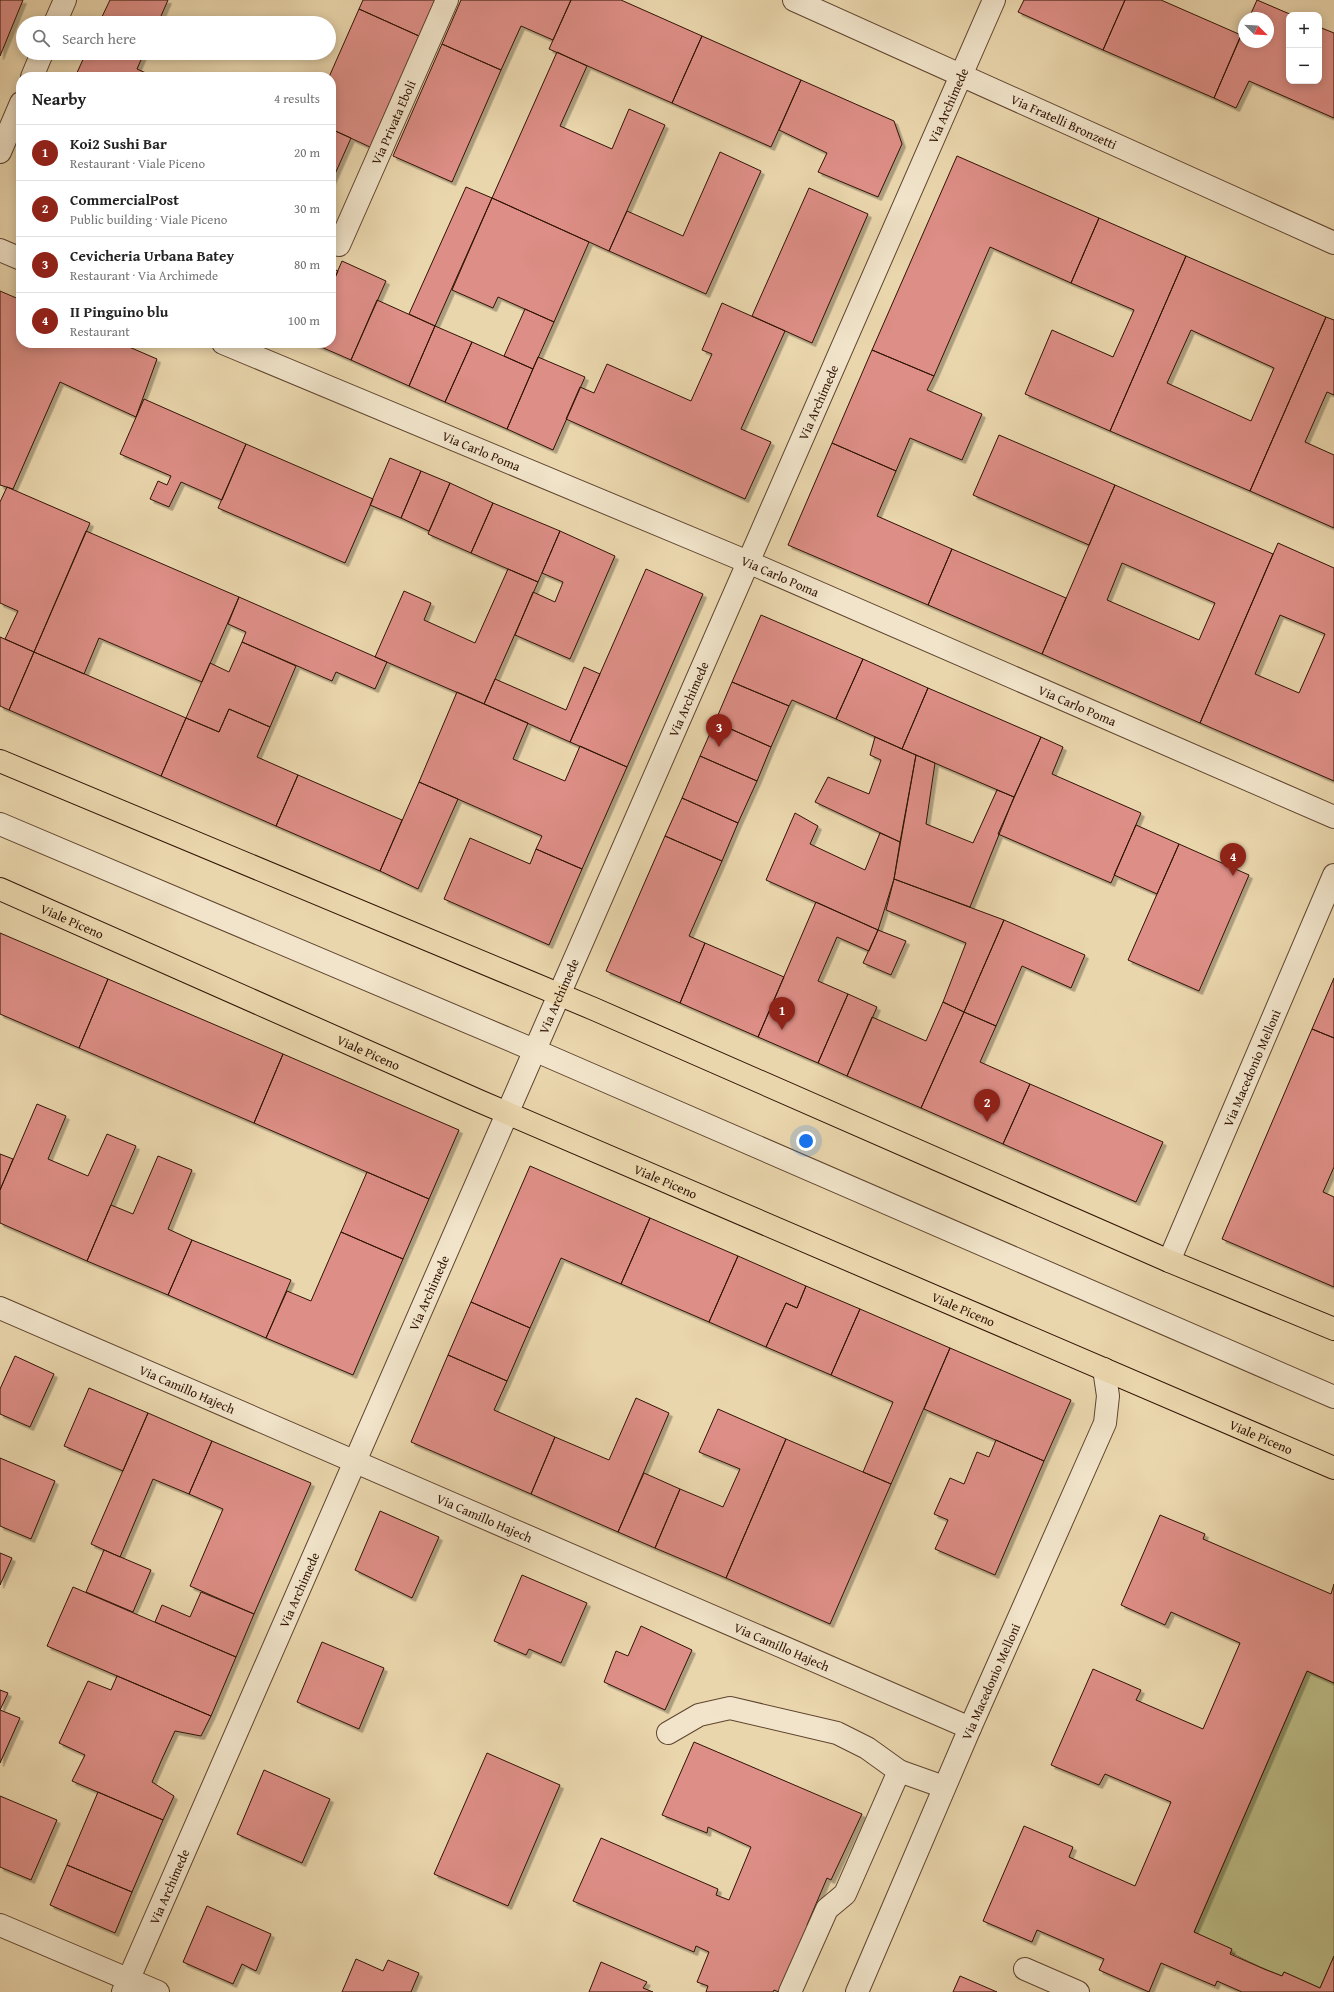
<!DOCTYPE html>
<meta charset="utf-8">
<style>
:root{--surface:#fff;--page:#f2f2f2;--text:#222;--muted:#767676;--line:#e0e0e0;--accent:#8f2418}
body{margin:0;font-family:"Gentium Book Plus",serif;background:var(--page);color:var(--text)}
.controls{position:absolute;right:12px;top:12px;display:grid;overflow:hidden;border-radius:8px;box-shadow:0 2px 10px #0003}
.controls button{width:36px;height:36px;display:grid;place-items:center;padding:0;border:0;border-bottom:1px solid var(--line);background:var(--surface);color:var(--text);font:20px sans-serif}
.compass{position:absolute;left:1238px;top:12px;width:36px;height:36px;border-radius:50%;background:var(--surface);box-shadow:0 2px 10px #0003;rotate:114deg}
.you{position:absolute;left:806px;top:1141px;width:14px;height:14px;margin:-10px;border:3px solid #fff;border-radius:50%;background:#1a73e8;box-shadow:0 0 0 6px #1a73e833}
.badge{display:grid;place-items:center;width:26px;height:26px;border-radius:50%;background:var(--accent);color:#fff;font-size:13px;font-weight:700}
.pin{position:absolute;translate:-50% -33px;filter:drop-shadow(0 1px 2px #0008)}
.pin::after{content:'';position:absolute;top:21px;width:14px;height:12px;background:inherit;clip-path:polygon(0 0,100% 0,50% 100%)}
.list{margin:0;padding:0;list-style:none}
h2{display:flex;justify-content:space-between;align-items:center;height:52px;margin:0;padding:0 16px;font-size:17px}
h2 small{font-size:13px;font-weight:400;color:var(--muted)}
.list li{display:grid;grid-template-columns:26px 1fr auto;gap:12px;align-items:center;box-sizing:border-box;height:56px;padding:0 16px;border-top:1px solid var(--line)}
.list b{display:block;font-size:15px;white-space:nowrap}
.list p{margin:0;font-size:13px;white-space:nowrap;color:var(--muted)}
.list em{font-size:13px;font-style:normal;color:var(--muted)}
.icon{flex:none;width:22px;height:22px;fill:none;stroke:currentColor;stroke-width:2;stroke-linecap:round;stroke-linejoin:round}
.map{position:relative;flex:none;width:1334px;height:1992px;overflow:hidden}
.search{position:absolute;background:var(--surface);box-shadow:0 2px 10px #0003;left:16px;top:16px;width:320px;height:44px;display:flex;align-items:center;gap:10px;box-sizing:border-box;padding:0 14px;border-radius:22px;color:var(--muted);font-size:15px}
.panel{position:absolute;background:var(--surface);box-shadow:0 2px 10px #0003;left:16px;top:72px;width:320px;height:276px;border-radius:16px}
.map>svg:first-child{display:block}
.green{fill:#bbbc86;stroke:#766845}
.building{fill:#dd8e86;stroke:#311304;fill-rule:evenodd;filter:url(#shadow)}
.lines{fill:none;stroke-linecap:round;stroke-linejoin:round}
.minor-casing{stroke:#5f442e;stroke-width:24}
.major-casing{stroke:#311304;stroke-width:24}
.minor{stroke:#f1e4ca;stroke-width:22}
.major{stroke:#ead6ad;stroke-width:22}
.labels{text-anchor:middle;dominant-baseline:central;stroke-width:3;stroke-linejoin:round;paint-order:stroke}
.street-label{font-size:13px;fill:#311304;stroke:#f1e4ca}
</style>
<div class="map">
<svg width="1334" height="1992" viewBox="0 0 1334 1992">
<defs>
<filter id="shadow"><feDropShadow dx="3.5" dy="3.5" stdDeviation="0" flood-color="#0004"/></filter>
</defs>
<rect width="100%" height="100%" fill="#ead6ad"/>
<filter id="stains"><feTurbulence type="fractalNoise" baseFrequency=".005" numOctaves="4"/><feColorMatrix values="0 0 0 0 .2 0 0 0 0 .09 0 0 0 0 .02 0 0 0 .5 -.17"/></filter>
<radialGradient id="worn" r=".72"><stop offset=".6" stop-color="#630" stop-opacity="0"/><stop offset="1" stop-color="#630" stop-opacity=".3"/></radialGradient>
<!-- green -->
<path class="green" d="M1307 1671 1334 1683V1956L1320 1988 1284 1972 1282 1976C1251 1964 1223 1949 1194 1932Z"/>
<!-- building -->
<path class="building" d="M0 0H23L0 56Z
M110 0H168L158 23H99Z
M363 0H435L419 36 359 9Z
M461 0H571L553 40 521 26 501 70 442 44Z
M571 0H621L702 36 672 103 549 49Z
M1024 0H1125L1103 50 1018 12Z
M1125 0H1161L1241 35 1214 98 1103 50Z
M1257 0 1292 15H1289V81H1319V27L1334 33V118L1249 81 1236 108 1214 98 1244 29V42H1268V18H1249Z
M359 9 419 36 370 147 331 129V77H329Z
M702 36 801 80 771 147 672 103Z
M442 44 501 70 452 182 393 156Z
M557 52 587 66 560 126 612 149 629 109 665 125 609 251 492 198Z
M86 53H144L137 69 155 77H75Z
M801 80 894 121 902 144 878 197 818 172 827 153 779 130Z
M331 129 351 138 331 183Z
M720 152 761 171 706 294 609 251 627 211 683 236Z
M957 156 1099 218 1071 283 990 247 934 376 872 350Z
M466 187 492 198 435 326 409 314Z
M809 188 868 214 812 343 752 316Z
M492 198 589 242 554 322 498 297 493 308 452 290Z
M1099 218 1186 256 1110 431 1025 394 1052 330 1113 357 1134 310 1071 283Z
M1186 256 1326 317 1250 491 1110 431ZM1191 330 1274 368 1251 421 1167 383Z
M342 261 386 281 351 360 312 343H331V287Z
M331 268 338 271 331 287Z
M0 291 21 300V343H120L157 359 136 417 60 382 13 489 0 485Z
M377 300 435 326 409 386 351 360Z
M722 303 785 331 741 429 771 442 745 499 566 419 580 387 594 393 607 364 691 401 712 354 702 350Z
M525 309 554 322 533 369 504 356Z
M1326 317 1334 320V395L1327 392 1305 442 1334 455V528L1250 491Z
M435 326 472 342 445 402 409 386Z
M472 342 533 369 507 429 445 402Z
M872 350 934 376 927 390 982 414 962 460 910 438 896 471 832 443Z
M538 357 585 377 553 450 507 429Z
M144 399 246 444 222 500 181 482 169 507 150 499 158 481 167 485 171 476 120 454Z
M999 435 1115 485 1089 545 973 495Z
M832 443 896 471 877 516 952 549 928 605 788 545Z
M246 444 373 499 345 563 218 508Z
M390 458 421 471 401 518 370 505Z
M421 471 450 483 429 531 401 518Z
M450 483 493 503 471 553 428 534Z
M1115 485 1273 554 1200 723 1042 654ZM1122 563 1215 603 1199 640 1107 600Z
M7 487 90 523 34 652 5 639 18 611 0 603V502Z
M493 503 560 531 538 582 471 553Z
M86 531 239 597 202 682 99 638 84 674 34 652Z
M560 531 615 556 570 659 515 635 533 592 555 602 563 582 542 573Z
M1278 543 1334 568V781L1200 723ZM1280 615 1325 634 1299 693 1255 674Z
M952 549 1066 598 1042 654 928 605Z
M508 569 538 582 484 704 375 657 404 591 431 603 424 620 475 643Z
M646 569 703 594 627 767 570 742Z
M239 597 387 662 375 689 336 672 332 681 242 642 246 632 228 624Z
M761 615 863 659 836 719 792 700 789 706 732 682Z
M0 637 34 652 9 710 0 706Z
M242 642 296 666 270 727 229 709 219 732 186 718 210 663 229 672Z
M34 652 186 718 161 776 9 710Z
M863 659 928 688 902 749 836 719Z
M584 667 600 674 570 742 484 704 495 679 566 710Z
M732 682 789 706 771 747 715 722Z
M928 688 1041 737 1014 797 902 749Z
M457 692 528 723 513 759 565 781 580 746 627 767 582 869 536 849 542 836 419 782Z
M229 709 270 727 257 757 298 775 276 826 161 776 186 718 219 732Z
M715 722 771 747 757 781 700 756Z
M875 737 916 755 900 842 815 802 828 777 869 794 881 760 870 755Z
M1041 737 1063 747 1052 774 1141 813 1111 883 998 834Z
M916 755 935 763 926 824 973 843 997 790 1014 797 970 907 894 879Z
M700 756 757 781 738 823 682 798Z
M298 775 402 820 380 871 276 826Z
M419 782 458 799 418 889 380 871Z
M682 798 738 823 722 861 665 836Z
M795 813 818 826 810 844 865 870 880 833 900 842 894 879 878 930 766 880Z
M1136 825 1179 844 1157 894 1114 875Z
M665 836 722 861 689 936 705 943 680 1003 606 971Z
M470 838 530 864 536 849 582 869 549 945 444 899Z
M1179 844 1249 875 1199 991 1128 960Z
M894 879 1004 920 964 1012 943 1002 966 943 886 910Z
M816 902 878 930 869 951 837 937 818 981 848 994 818 1063 758 1037Z
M1004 920 1085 955 1071 988 1022 966 996 1026 964 1012Z
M878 930 906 941 891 975 863 963Z
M0 933 108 979 79 1048 0 1014Z
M705 943 784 977 758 1037 680 1003Z
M1334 978V1038L1312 1029Z
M108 979 283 1054 254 1123 79 1048Z
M848 994 877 1007 847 1076 818 1063Z
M943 1002 964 1012 921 1108 847 1076 872 1017 926 1041Z
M964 1012 996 1026 980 1062 1030 1084 1003 1144 921 1108Z
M1312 1029 1334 1038V1167L1323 1192 1334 1197V1287L1222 1239Z
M283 1054 459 1130 429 1199 254 1123Z
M1030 1084 1163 1142 1136 1202 1003 1144Z
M37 1104 66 1116 48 1159 88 1176 107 1134 136 1146 87 1261 0 1223V1190Z
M0 1154 13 1159 0 1190Z
M158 1156 192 1170 168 1229 192 1240 168 1295 87 1261 111 1205 133 1214Z
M530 1166 650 1218 621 1284 561 1258 530 1328 471 1302Z
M367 1172 429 1199 403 1259 341 1232Z
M650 1218 738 1256 709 1322 621 1284Z
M341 1232 403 1259 353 1375 266 1338 287 1291 311 1301Z
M192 1240 291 1280 266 1338 168 1295Z
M738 1256 806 1286 797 1308 786 1303 766 1347 709 1322Z
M806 1286 860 1309 831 1375 766 1347 786 1303 797 1308Z
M471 1302 530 1328 507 1381 448 1355Z
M860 1309 950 1348 891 1484 863 1472 893 1402 831 1375Z
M950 1348 1071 1400 1044 1461 924 1409Z
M448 1355 507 1381 494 1410 555 1437 531 1494 411 1442Z
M15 1356 54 1374 30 1427 0 1414V1389Z
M89 1388 148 1413 123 1471 64 1446Z
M636 1398 669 1413 618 1532 531 1494 555 1437 609 1460Z
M718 1409 786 1439 726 1578 655 1548 680 1489 723 1507 740 1469 699 1452Z
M148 1413 212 1441 189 1494 153 1479 120 1557 91 1544Z
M786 1439 891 1484 830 1624 726 1578Z
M996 1440 1044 1461 995 1575 935 1549 948 1520 934 1514 950 1478 964 1484 977 1452 989 1457Z
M212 1441 311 1483 254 1614 190 1586 223 1509 189 1494Z
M0 1458 55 1481 31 1539 0 1526Z
M644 1473 680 1489 655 1548 618 1532Z
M380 1511 439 1537 412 1598 355 1570Z
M1160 1515 1205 1534 1203 1539 1331 1594 1334 1584V1683L1307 1671 1194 1932 1232 1949 1230 1954 1264 1969 1282 1976 1284 1972 1320 1988 1334 1956V1992H1242L1217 1981 1215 1986 1161 1963 1149 1992 1099 1970 1104 1959 1037 1930 1032 1942 983 1921 1024 1826 1073 1847 1069 1857 1135 1886 1171 1802 1105 1774 1099 1785 1051 1765 1093 1669 1141 1690 1136 1700 1203 1729 1240 1643 1171 1612 1165 1625 1121 1605Z
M104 1550 151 1570 133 1612 86 1592Z
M0 1553 12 1558 0 1585Z
M522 1575 587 1603 561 1663 529 1649 526 1655 494 1641Z
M73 1587 236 1657 211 1716 47 1646Z
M201 1592 254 1614 236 1657 155 1622 162 1605 190 1617Z
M641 1626 692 1650 665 1710 604 1682 616 1651 628 1656Z
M322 1642 384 1668 359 1729 297 1702Z
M117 1676 211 1716 201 1736 175 1731 162 1759 152 1782 174 1796 163 1820 72 1781 85 1755 59 1743 88 1681 111 1690Z
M0 1690 8 1693 0 1710 20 1718 0 1763Z
M694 1742 862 1814 831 1880 827 1878 807 1925 816 1928 779 1992 774 1990 773 1992H706L708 1986 697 1982 709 1952 696 1946 694 1952 573 1901 601 1838 718 1889 716 1895 729 1900 751 1847 708 1827 707 1833 662 1815Z
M487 1753 560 1785 508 1906 434 1874Z
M264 1770 330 1799 302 1863 237 1834Z
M98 1792 163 1820 132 1892 67 1865Z
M0 1796 57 1820 31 1880 0 1867Z
M67 1865 132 1892 115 1933 50 1905Z
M207 1906 271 1934 256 1971 242 1964 233 1984 183 1962Z
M356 1959 383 1971 388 1960 419 1973 411 1992H342Z
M601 1962 647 1982 643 1988 653 1992H589Z
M960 1976 997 1992H953Z"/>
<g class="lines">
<!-- minor casing -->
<g class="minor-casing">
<g id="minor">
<path id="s1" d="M794 0 1334 243"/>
<path d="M55 23 65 0"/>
<path d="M32 77 42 53"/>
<path d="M0 152 21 103"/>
<path id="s2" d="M339 245 447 0"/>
<path d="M0 250 21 259"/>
<path id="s3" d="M223 343 748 562 1334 817"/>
<path d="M0 824 534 1050 1334 1397"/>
<path id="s4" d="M1169 1261 1334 875"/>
<path id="s5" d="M0 1308 970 1728"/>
<path d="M668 1733 699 1715 730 1708 837 1733 867 1748 899 1771"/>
<path d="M0 1925 158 1992"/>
<path d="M1025 1969 1078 1992"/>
<path id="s6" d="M123 1992 994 0"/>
<path d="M790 1992 827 1909 845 1894 899 1771 944 1787"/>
<path id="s7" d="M857 1992 970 1728 1105 1423 1108 1396 1104 1369"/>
</g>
</g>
<!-- major casing -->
<g class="major-casing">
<g id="major">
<path d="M0 761 594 1009 1169 1261 1334 1329"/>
<path id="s8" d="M0 889 479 1101 1334 1468"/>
</g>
</g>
<!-- minor -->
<use href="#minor" class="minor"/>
<!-- major -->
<use href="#major" class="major"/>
</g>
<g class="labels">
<!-- street labels -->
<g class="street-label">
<text stroke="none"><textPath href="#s6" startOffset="2059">Via Archimede</textPath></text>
<text stroke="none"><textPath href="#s1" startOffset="296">Via Fratelli Bronzetti</textPath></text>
<text stroke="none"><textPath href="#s2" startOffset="134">Via Privata Eboli</textPath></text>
<text stroke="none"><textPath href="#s6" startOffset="1735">Via Archimede</textPath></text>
<text stroke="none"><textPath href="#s3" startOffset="280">Via Carlo Poma</textPath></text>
<text stroke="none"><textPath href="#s3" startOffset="604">Via Carlo Poma</textPath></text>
<text stroke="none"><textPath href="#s6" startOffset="1411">Via Archimede</textPath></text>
<text stroke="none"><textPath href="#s3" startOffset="928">Via Carlo Poma</textPath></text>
<text stroke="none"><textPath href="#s8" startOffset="79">Viale Piceno</textPath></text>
<text stroke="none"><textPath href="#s6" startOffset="1087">Via Archimede</textPath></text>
<text stroke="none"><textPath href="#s8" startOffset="403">Viale Piceno</textPath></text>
<text stroke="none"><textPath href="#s4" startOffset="210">Via Macedonio Melloni</textPath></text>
<text stroke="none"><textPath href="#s8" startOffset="727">Viale Piceno</textPath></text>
<text stroke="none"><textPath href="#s6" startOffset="763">Via Archimede</textPath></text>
<text stroke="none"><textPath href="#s8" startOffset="1051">Viale Piceno</textPath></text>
<text stroke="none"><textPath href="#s5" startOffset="204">Via Camillo Hajech</textPath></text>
<text stroke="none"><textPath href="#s8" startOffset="1375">Viale Piceno</textPath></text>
<text stroke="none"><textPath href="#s5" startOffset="528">Via Camillo Hajech</textPath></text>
<text stroke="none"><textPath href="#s6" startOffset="439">Via Archimede</textPath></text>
<text stroke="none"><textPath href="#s5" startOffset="852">Via Camillo Hajech</textPath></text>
<text stroke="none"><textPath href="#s7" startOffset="338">Via Macedonio Melloni</textPath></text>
<text stroke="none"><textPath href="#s6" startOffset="115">Via Archimede</textPath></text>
</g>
</g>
<rect width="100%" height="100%" filter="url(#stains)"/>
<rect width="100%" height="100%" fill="url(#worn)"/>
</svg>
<div class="controls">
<button>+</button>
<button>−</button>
</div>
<svg class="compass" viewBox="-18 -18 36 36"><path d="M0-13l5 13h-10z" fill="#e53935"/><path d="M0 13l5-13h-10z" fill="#767676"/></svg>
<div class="you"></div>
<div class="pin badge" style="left:782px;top:1030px">1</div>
<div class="pin badge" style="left:987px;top:1122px">2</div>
<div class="pin badge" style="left:719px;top:747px">3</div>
<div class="pin badge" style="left:1233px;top:876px">4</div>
<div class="search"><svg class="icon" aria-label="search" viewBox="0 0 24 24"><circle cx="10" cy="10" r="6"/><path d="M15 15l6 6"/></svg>Search here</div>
<section class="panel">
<h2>Nearby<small>4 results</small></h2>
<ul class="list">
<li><span class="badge">1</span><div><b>Koi2 Sushi Bar</b><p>Restaurant · Viale Piceno</p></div><em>20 m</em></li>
<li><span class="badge">2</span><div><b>CommercialPost</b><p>Public building · Viale Piceno</p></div><em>30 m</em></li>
<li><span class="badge">3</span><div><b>Cevicheria Urbana Batey</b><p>Restaurant · Via Archimede</p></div><em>80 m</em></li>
<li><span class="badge">4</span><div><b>II Pinguino blu</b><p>Restaurant</p></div><em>100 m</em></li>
</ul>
</section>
</div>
